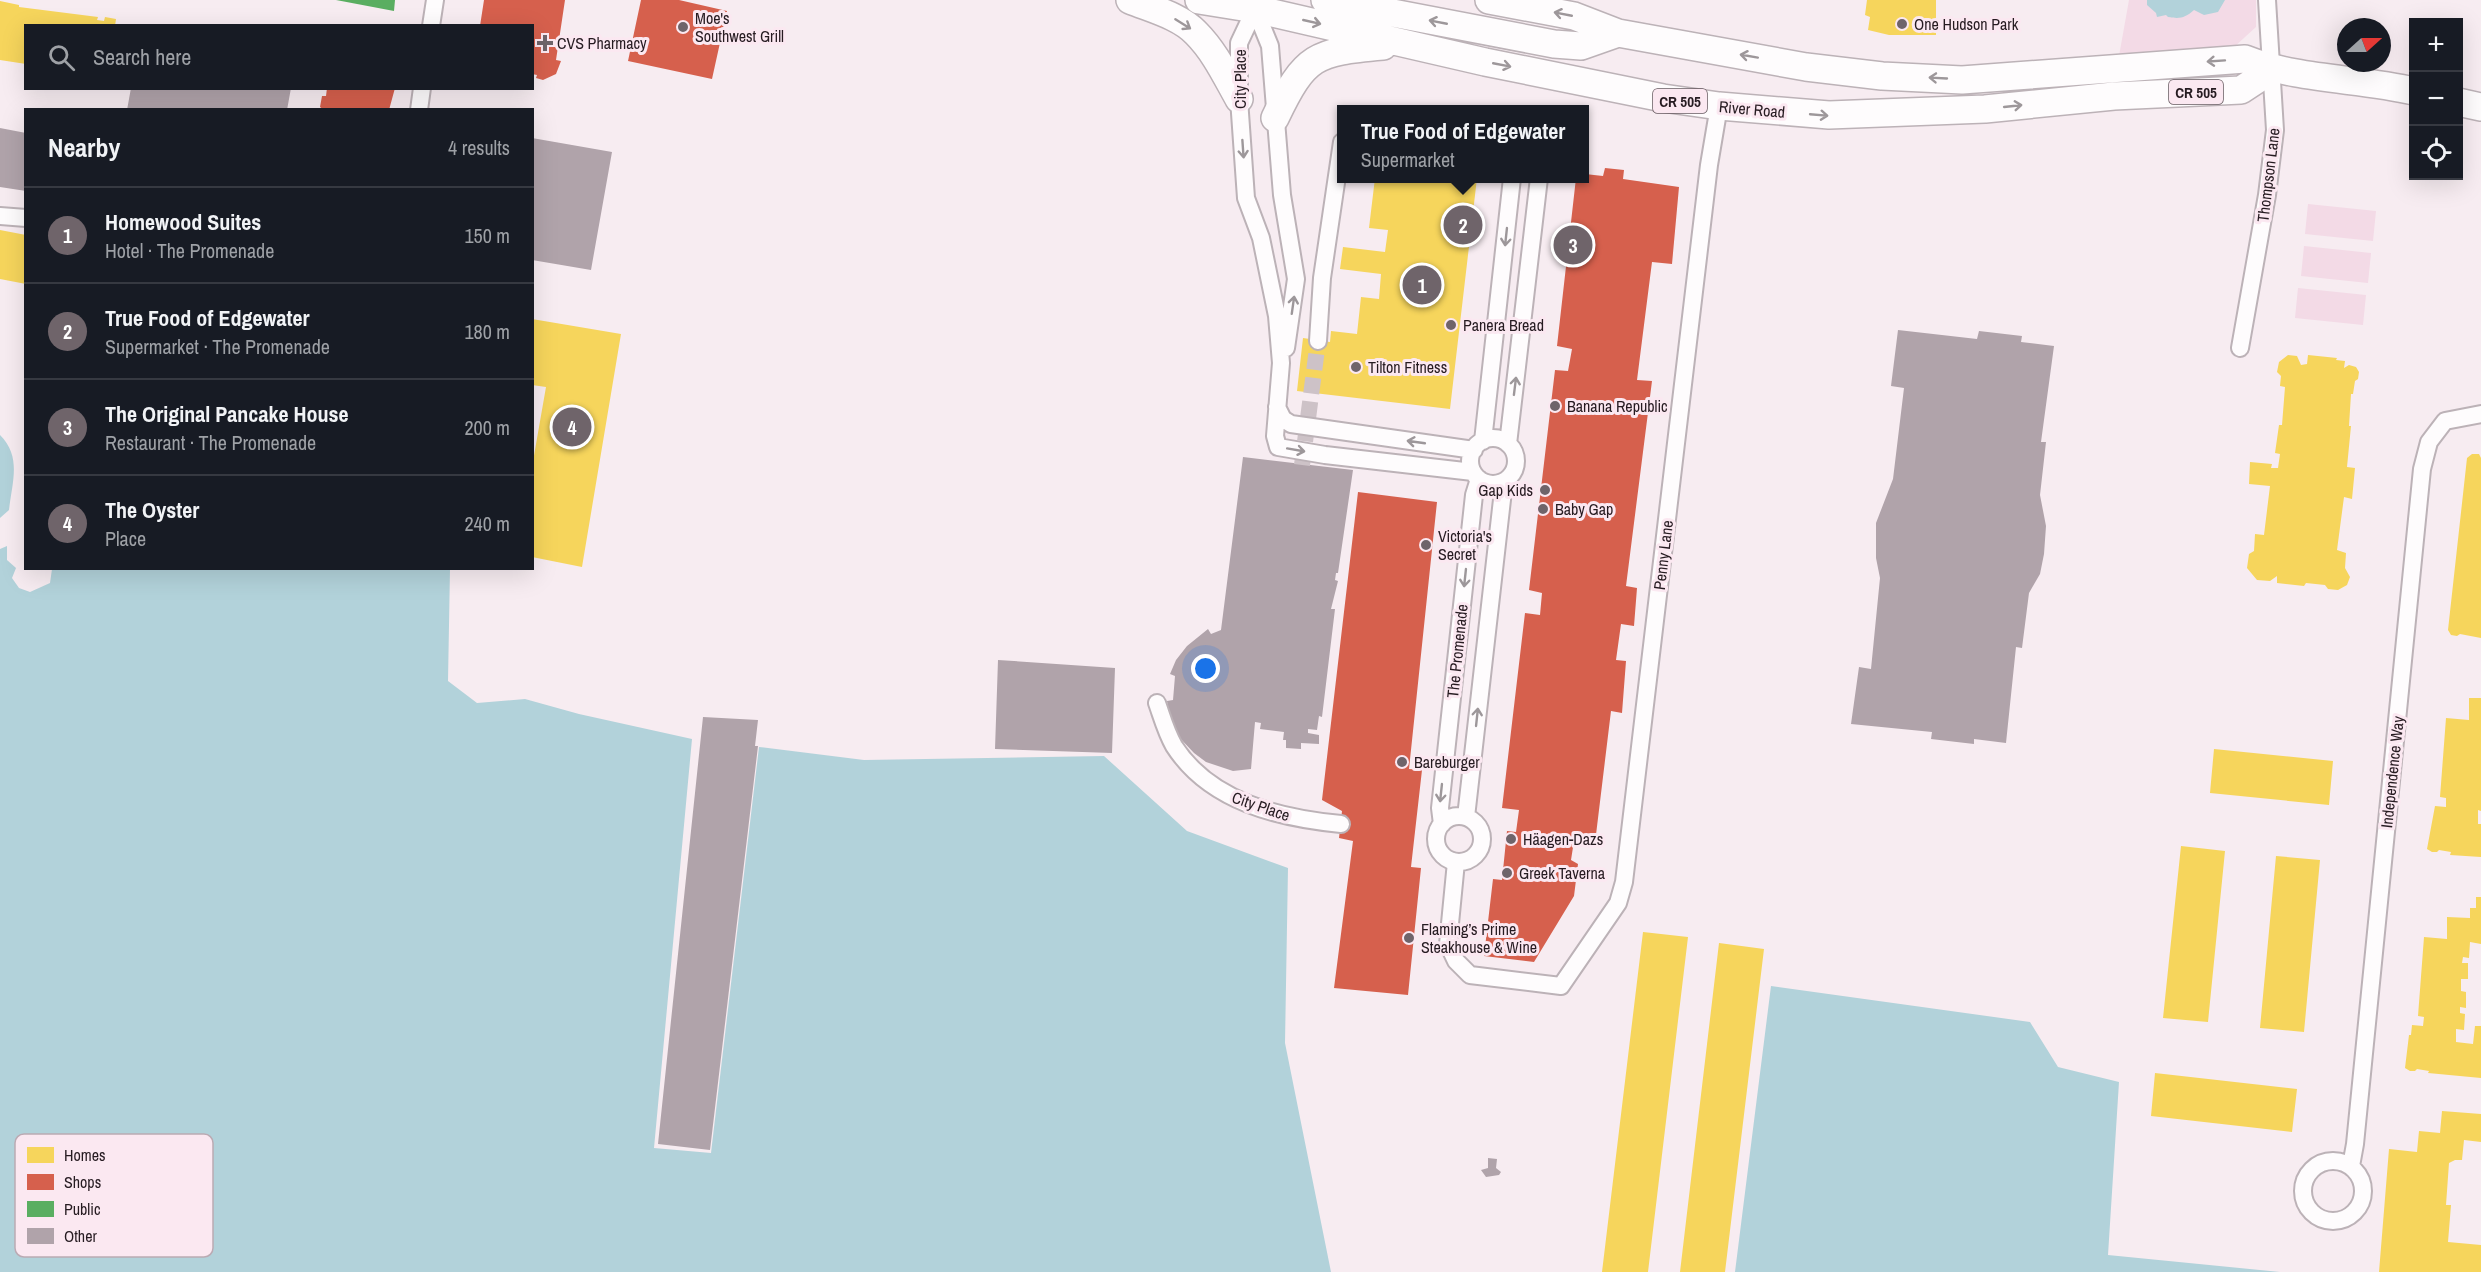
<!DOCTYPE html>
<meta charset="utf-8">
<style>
:root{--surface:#171b24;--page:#20242c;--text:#f1f3f6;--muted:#9ea1a6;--line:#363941;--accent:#6f646a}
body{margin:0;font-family:"Archivo Narrow",sans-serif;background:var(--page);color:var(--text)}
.controls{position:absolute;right:18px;top:18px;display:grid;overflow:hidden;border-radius:0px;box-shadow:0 6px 24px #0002}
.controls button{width:54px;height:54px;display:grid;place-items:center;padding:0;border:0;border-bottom:2px solid var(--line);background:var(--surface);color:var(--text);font:30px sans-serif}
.compass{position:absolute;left:2337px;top:18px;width:54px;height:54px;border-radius:50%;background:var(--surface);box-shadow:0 6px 24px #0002;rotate:69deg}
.you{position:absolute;left:1206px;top:669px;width:21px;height:21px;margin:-15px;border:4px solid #fff;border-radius:50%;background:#1a73e8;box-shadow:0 0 0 9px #1a73e833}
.badge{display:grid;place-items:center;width:39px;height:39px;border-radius:50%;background:var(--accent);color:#fff;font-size:20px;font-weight:700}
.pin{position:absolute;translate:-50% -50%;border:3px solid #fff;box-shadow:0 2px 6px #0006}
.popup{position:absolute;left:1337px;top:105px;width:252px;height:78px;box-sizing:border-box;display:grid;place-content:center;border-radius:0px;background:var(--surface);filter:drop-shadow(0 2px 4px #0005);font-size:20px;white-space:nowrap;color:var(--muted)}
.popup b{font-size:22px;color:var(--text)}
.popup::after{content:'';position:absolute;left:50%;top:100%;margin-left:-12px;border:12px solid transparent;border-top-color:var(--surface)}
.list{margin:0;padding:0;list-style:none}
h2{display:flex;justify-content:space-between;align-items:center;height:78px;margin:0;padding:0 24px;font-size:26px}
h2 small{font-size:20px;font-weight:400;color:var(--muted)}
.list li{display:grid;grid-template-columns:39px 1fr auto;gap:18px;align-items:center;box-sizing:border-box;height:96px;padding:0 24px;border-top:2px solid var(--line)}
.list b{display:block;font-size:22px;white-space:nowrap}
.list p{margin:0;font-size:20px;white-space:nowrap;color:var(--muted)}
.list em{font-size:20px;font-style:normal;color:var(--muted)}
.icon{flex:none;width:33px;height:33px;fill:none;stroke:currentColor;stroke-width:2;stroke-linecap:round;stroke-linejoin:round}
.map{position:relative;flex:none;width:2481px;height:1272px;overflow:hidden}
.search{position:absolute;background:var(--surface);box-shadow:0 6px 24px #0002;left:24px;top:24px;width:510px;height:66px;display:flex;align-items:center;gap:15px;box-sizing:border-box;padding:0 21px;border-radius:0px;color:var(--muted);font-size:22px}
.panel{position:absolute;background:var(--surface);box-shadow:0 6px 24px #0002;left:24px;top:108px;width:510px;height:462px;border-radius:0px}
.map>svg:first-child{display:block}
.green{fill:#f3dae6}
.water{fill:#b2d2da}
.homes{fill:#f6d55c}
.shops{fill:#d6604d}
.public{fill:#5aae61}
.building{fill:#b0a3aa}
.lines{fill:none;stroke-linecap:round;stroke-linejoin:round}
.street-tunnel{stroke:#cdc2c7;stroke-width:16;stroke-dasharray:16 8;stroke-linecap:butt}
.street-casing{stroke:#bcb2b7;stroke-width:20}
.primary-casing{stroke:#bcb2b7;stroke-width:30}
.street{stroke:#fefcfd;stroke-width:16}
.primary{stroke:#fefcfd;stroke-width:27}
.oneway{stroke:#9d979a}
.poi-dot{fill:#6f646a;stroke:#fbe8f1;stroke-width:2}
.labels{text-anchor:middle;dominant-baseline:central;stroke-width:6;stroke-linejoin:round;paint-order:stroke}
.shield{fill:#fbe8f1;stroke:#66585f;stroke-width:1.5}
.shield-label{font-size:15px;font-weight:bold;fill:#261b21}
.poi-label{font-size:16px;fill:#261b21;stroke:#fbe8f1;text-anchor:start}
.street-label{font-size:16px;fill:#261b21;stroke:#fbe8f1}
.key{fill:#fbe8f1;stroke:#bbaab3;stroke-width:1.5}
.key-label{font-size:16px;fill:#261b21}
</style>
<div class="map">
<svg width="2481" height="1272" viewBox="0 0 2481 1272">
<rect width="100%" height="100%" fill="#f7ecf1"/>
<!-- green -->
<path class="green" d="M2129 0H2256V27L2233 48 2119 56Z
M2308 204 2376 211 2373 241 2305 234Z
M2304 246 2371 253 2368 283 2301 276Z
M2298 288 2366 295 2363 325 2295 318Z"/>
<!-- water -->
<path class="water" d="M2147 0H2225L2218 12 2204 15 2194 10C2185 18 2180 19 2168 17L2166 15 2157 17 2156 13 2147 5Z
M0 435C22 457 12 482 9 510L0 518Z
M7 546V560L16 568 12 578 19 588 30 592 50 583 52 569H450L448 681 477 703 525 699 579 714 692 739 654 1148 711 1153 759 747 864 760 1104 756 1187 831 1288 868 1285 1043 1331 1272H0V549Z
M1771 986 2030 1022 2058 1067 2119 1082 2108 1255 2280 1272H1735Z"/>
<!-- homes -->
<path class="homes" d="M1867 0H1936V35H1889L1868 30 1870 17 1865 15Z
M0 1 19 5V7L98 17 97 20 104 21 105 17 116 19 115 26H26V64L0 60Z
M1375 178H1477L1450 409 1297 391 1303 338 1330 342 1331 331 1357 334 1361 297 1379 299 1381 274 1340 269 1343 247 1385 252 1388 230 1369 228Z
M0 230 26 235V284L0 279Z
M532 319 621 334 582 567 532 557V467L546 387 532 385Z
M2288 355 2297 356 2301 365 2307 364 2308 355 2337 358 2336 360 2345 361 2344 368 2349 365 2356 367 2359 372 2358 379 2355 381 2353 394H2351L2349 426H2351L2347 467 2355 468 2352 499 2344 497 2337 550 2346 553 2345 568 2350 577 2347 585 2338 590 2328 589 2325 585 2306 583 2304 586 2277 583V576L2270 581 2257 580 2247 568 2249 554 2254 551 2255 534 2264 535 2270 486 2249 484 2250 462 2272 464 2271 468H2278L2280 454 2275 453 2279 425H2282L2285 387 2280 386 2281 376 2277 372 2279 362Z
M2472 454H2479L2481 458V638L2460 634 2457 636 2451 635 2448 630 2467 458Z
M2469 698H2481V811L2478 810V824H2481V857L2450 855 2451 852 2439 850 2437 852H2432L2427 849 2435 806 2446 807V798L2440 797 2446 718 2469 720Z
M2214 749 2333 761 2329 805 2210 793Z
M2181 846 2225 851 2208 1022 2163 1018Z
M2276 856 2320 860 2304 1032 2260 1028Z
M2476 897H2481V944L2470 942 2469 958 2463 957 2462 963H2468V979H2461V991L2466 992V1008L2460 1007V1013L2465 1014 2464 1030 2456 1029V1042L2473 1044 2475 1026H2481V1078L2428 1073 2429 1071 2417 1069 2415 1071H2410L2405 1068 2409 1035H2411L2412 1025 2423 1026 2424 1017 2418 1016 2424 937 2447 939V917L2470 918V908H2476Z
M1643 932 1688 937 1648 1272H1602Z
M1719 943 1764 949 1725 1272H1680Z
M2155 1073 2297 1089 2292 1132 2151 1116Z
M2442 1111 2481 1114V1142L2464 1140 2462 1160H2455L2449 1163 2446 1205H2451L2448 1242 2481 1245V1272H2379L2389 1149 2417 1152 2419 1131 2440 1133Z"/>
<!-- shops -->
<path class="shops" d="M484 0H565L556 60 561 61 556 74 543 80 536 78 537 75 532 74V26H480Z
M641 0H679L727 11 712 79 628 61Z
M327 88H395L389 110H324L320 107 322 96H326Z
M1605 168 1624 170 1623 179 1679 187 1672 264 1652 262 1637 380 1652 381 1626 586 1637 588 1634 626 1621 624 1616 660 1626 661 1622 713 1611 711 1595 843 1574 841 1571 860 1578 864 1574 896 1534 962 1484 956 1493 879 1502 880 1507 831 1516 832 1519 810 1502 808 1525 613 1540 615 1542 593 1529 590 1555 370 1568 371 1572 349 1557 346 1576 178H1585V174L1603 176Z
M1358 492 1437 502 1409 769 1422 770 1411 867 1421 868 1408 995 1334 988 1353 841 1339 838 1342 811 1322 800Z"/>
<!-- public -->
<path class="public" d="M336 0H395L394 11Z"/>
<!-- building -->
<path class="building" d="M131 88H291L287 110H127Z
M0 128 26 133V191L0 187Z
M532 138 612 152 591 270 532 260Z
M1898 330 1977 339 1979 331 2022 336 2021 342 2054 346 2041 442H2046L2040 495 2046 526 2044 554 2040 574 2029 593 2022 648 2016 647 2006 743 1974 739V744L1931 739 1932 732 1851 724 1859 667 1871 669 1880 578 1876 558V523L1893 479 1904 388 1891 386Z
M1243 457 1353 470 1338 573H1336L1335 580 1338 581 1331 609H1335L1322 717 1319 716 1317 730 1308 729V733L1319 735V744L1301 743V749L1286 748V740H1283L1284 732 1260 729 1261 723 1255 722 1251 769 1233 771 1206 762 1194 753 1177 735 1169 715 1167 701 1173 700 1175 676 1170 674 1176 660 1187 646 1208 629 1211 634 1221 630Z
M998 660 1115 668 1112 753 995 749Z
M703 717 758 720 755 746H758L710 1150 658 1144Z
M1488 1158 1497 1159 1496 1168 1501 1172 1499 1175 1486 1177 1481 1170 1488 1168Z"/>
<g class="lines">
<!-- street-tunnel -->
<path class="street-tunnel" d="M1302 465 1318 341"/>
<!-- street casing -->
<g class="street-casing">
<path id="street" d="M1255 9 1239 43V99L1246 198 1261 238 1277 316 1281 363 1275 436 1278 447 1325 455 1473 472
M1255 9 1270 46 1282 195 1296 279 1286 348
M431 26 435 0
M419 110 422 88
M0 216 26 218
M1318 341 1322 278 1342 142
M2240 348 2267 195 2275 130 2267 0
M1277 407 1283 419 1291 424 1474 450
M1470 461a23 23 0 1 1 46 0a23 23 0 1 1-46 0Z
M1483 441 1512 178
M1508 444 1539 178
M1157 703C1162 717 1166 732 1174 746 1210 802 1279 818 1341 824
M1436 839a23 23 0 1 1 46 0a23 23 0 1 1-46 0Z
M1466 817 1504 482
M1442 824 1440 808 1474 495 1479 479
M1456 862 1448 944 1456 961 1470 975 1561 986 1618 903 1624 882 1709 165 1719 106
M2303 1191a30 30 0 1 1 60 0a30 30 0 1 1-60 0Z
M2351 1166 2355 1144 2422 469 2429 442 2445 421 2481 414"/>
</g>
<!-- primary casing -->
<g class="primary-casing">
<path id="primary" d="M1130 0C1152 9 1180 16 1196 33 1215 52 1226 76 1239 99
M1199 0 1255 9 1485 62 1663 98 1719 106 1829 115 1985 109 2114 96 2241 90 2273 69
M1325 0 1554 44 1581 46 1618 33
M1489 0 1574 16 1618 33 1806 67 1882 76 1962 80 2245 59C2298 80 2358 78 2414 91
M2458 102 2481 107
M1275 118C1305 55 1315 52 1383 46"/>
</g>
<!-- street -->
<use href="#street" class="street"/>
<!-- primary -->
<use href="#primary" class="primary"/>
</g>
<!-- one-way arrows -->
<defs><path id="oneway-shaft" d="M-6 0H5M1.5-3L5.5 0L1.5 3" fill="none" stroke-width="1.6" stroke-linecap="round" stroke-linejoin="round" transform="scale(1.5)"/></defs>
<g class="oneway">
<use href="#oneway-shaft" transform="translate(1563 14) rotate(-169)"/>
<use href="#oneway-shaft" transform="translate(1312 22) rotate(13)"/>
<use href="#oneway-shaft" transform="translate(1438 22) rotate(-169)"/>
<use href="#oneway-shaft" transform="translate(1183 24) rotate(32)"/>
<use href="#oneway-shaft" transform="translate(1749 56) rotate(-170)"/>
<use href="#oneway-shaft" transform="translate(2216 61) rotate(176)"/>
<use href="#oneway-shaft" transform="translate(1502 65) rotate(11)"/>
<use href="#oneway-shaft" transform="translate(1938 78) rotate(-177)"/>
<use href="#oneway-shaft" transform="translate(2013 106) rotate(-6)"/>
<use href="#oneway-shaft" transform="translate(1819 115) rotate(5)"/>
<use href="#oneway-shaft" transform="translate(1243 149) rotate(86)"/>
<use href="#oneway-shaft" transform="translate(1506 237) rotate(96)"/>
<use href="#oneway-shaft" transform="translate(1293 305) rotate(-82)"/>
<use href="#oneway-shaft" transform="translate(1515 386) rotate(-83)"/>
<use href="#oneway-shaft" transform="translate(1416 442) rotate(-172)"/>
<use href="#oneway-shaft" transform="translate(1296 450) rotate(10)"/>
<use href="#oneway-shaft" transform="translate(1465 578) rotate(96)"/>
<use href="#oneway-shaft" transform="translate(1477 717) rotate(-84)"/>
<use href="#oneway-shaft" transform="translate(1441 793) rotate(96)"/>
</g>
<!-- markers -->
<g class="poi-dot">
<circle cx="1902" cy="24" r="6"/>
<circle cx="683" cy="27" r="6"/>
<path d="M542 34h6v6h6v6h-6v6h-6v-6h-6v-6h6z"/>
<circle cx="1451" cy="325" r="6"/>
<circle cx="1356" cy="367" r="6"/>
<circle cx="1555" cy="406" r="6"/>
<circle cx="1545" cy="490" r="6"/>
<circle cx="1543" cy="509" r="6"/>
<circle cx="1426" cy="545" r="6"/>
<circle cx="1402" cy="762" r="6"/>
<circle cx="1511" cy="839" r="6"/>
<circle cx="1507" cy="873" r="6"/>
<circle cx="1409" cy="938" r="6"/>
</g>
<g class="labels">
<!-- shield labels -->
<g class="shield">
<rect x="2169" y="80" width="54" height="24" rx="4.5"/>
<rect x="1653" y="89" width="54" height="24" rx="4.5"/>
</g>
<g class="shield-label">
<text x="2196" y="92">CR 505</text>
<text x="1680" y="101">CR 505</text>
</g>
<!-- poi labels -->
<g class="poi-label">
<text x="695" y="18">Moe's<tspan x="695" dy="18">Southwest Grill</tspan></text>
<text x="1914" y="24">One Hudson Park</text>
<text x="557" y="43">CVS Pharmacy</text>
<text x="1463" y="325">Panera Bread</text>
<text x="1368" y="367">Tilton Fitness</text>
<text x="1567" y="406">Banana Republic</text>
<text x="1533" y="490" text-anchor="end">Gap Kids</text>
<text x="1555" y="509">Baby Gap</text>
<text x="1438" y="536">Victoria's<tspan x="1438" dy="18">Secret</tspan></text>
<text x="1414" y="762">Bareburger</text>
<text x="1523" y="839">Häagen-Dazs</text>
<text x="1519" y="873">Greek Taverna</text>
<text x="1421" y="929">Flaming’s Prime<tspan x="1421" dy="18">Steakhouse &amp; Wine</tspan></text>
</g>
<!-- street labels -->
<g class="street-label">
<text transform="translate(1240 79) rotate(-90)">City Place</text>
<text transform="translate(1752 109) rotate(5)">River Road</text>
<text transform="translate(2268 175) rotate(-83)">Thompson Lane</text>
<text transform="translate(1663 555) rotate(-83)">Penny Lane</text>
<text transform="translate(1457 651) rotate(-84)">The Promenade</text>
<text transform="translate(2392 772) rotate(-84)">Independence Way</text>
<text transform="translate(1261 806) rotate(19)">City Place</text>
</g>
</g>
<!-- legend -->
<rect x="15" y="1134" width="198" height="123" rx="9" class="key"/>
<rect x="27" y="1147" width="27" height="16" fill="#f6d55c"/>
<rect x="27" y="1174" width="27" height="16" fill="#d6604d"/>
<rect x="27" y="1201" width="27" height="16" fill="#5aae61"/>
<rect x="27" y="1228" width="27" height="16" fill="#b0a3aa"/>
<g class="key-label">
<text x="64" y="1161">Homes</text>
<text x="64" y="1188">Shops</text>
<text x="64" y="1215">Public</text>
<text x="64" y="1242">Other</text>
</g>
</svg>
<div class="controls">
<button>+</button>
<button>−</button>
<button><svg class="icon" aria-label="locate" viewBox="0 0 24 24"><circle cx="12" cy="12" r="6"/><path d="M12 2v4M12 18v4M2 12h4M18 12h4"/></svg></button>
</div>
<svg class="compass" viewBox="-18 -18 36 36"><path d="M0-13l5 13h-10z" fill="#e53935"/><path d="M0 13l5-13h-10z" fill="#9ea1a6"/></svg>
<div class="you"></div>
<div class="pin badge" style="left:1422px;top:285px">1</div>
<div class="pin badge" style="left:1463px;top:225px">2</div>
<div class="popup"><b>True Food of Edgewater</b>Supermarket</div>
<div class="pin badge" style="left:1573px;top:245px">3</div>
<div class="pin badge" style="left:572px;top:427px">4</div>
<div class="search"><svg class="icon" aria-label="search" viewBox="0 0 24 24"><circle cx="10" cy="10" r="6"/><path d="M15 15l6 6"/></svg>Search here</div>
<section class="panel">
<h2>Nearby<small>4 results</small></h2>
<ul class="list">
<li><span class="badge">1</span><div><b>Homewood Suites</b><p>Hotel · The Promenade</p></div><em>150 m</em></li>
<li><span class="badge">2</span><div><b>True Food of Edgewater</b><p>Supermarket · The Promenade</p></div><em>180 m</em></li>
<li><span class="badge">3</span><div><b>The Original Pancake House</b><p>Restaurant · The Promenade</p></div><em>200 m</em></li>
<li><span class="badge">4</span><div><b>The Oyster</b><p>Place</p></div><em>240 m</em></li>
</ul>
</section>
</div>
